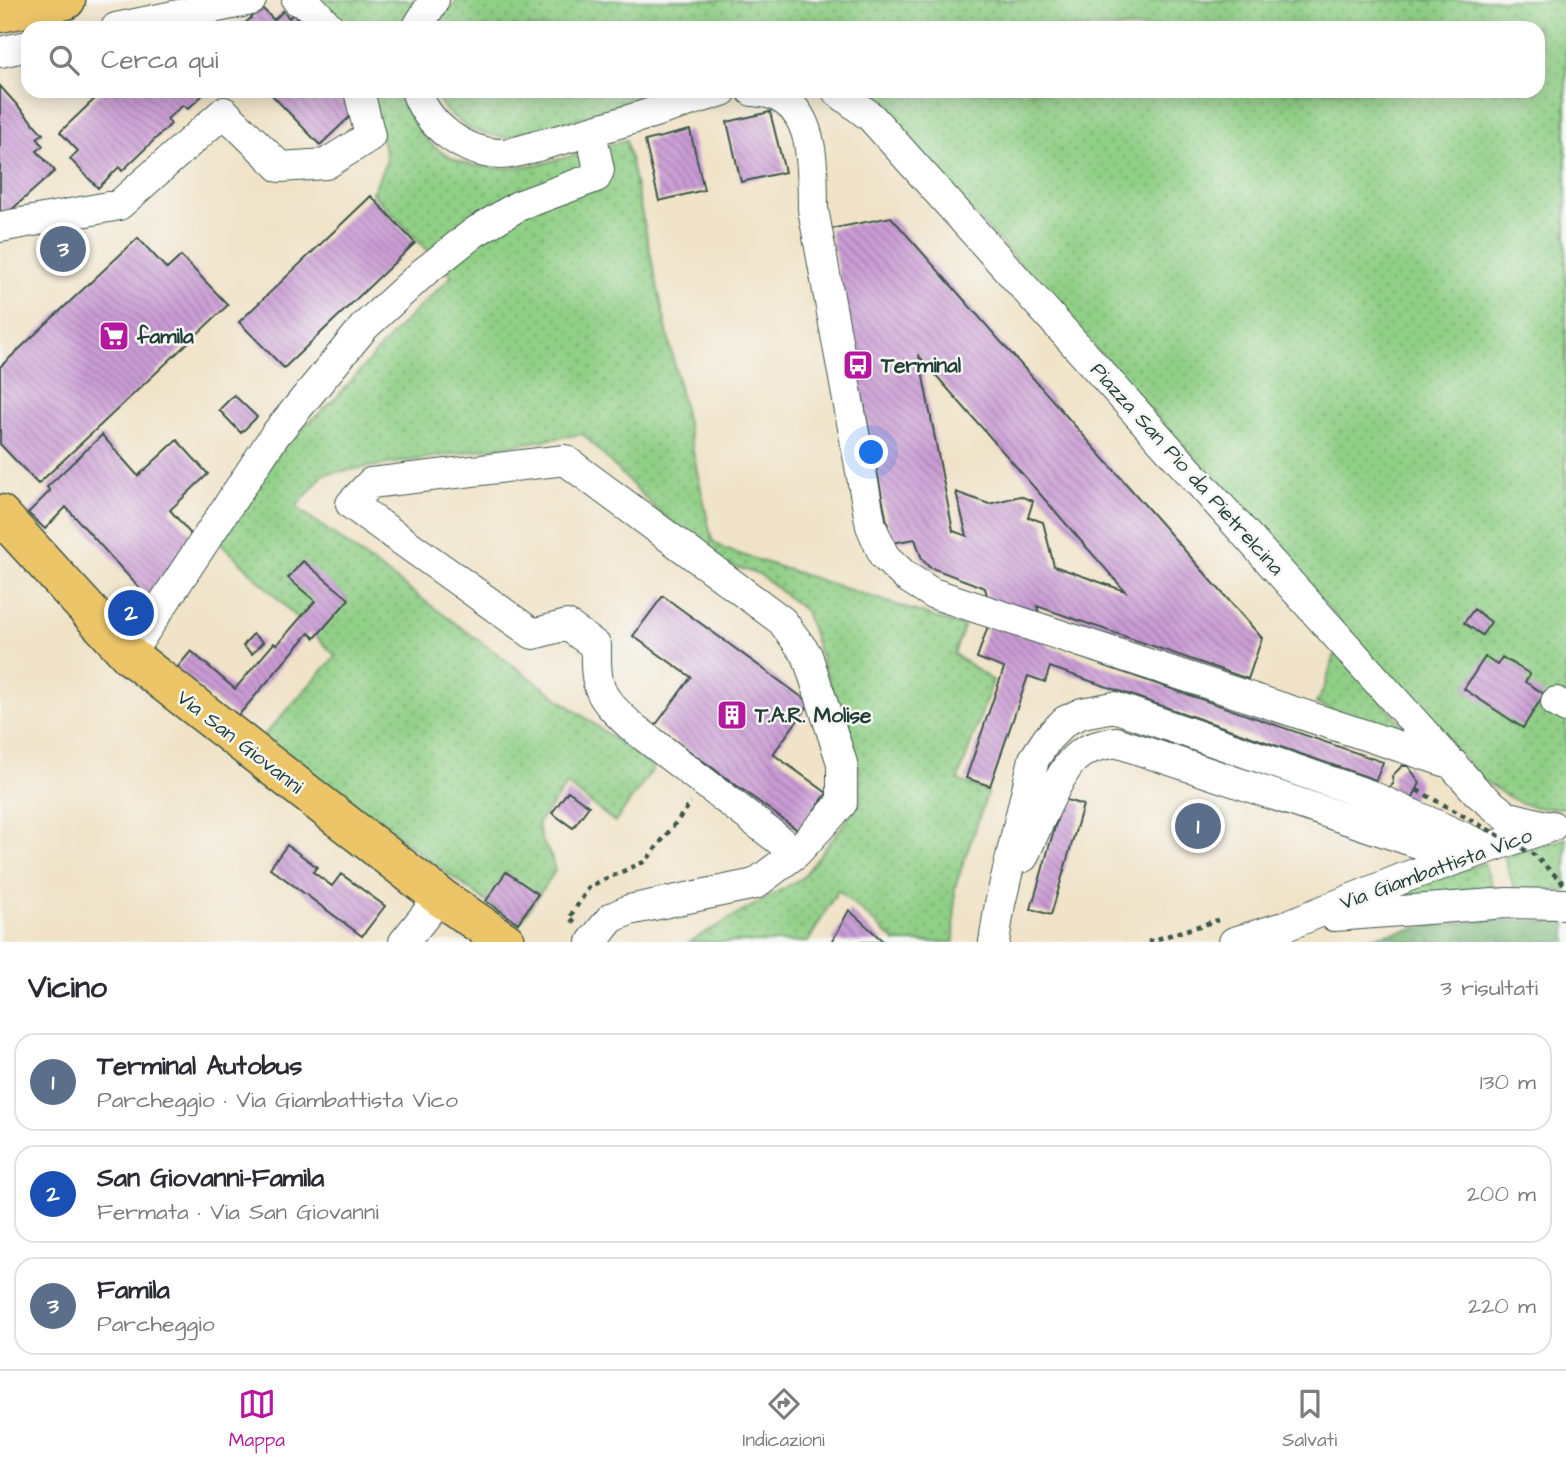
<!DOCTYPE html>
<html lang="it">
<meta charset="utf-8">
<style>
:root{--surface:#fff;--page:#f7f7f7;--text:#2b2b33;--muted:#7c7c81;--line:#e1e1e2;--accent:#b5179e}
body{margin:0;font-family:"Architects Daughter",sans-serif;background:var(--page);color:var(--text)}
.you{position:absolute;left:872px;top:453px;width:24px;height:24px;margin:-18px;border:5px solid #fff;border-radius:50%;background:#1a73e8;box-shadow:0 0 0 10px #1a73e833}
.badge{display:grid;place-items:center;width:46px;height:46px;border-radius:50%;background:var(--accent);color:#fff;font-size:23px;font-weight:700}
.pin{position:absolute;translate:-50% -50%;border:4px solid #fff;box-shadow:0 2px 7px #0006}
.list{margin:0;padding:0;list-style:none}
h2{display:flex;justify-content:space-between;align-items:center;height:91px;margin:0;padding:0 28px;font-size:30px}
h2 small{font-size:23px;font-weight:400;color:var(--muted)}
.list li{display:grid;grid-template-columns:46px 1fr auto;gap:21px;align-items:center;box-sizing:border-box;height:98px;margin:0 14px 14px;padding:0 14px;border:2px solid var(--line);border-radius:21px}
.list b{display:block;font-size:26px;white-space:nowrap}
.list p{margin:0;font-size:23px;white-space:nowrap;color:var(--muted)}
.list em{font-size:23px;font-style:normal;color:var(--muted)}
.icon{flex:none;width:38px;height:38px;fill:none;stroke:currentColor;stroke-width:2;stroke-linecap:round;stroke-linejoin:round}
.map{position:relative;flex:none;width:1566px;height:942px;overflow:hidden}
.search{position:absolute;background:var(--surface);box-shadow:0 4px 18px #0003;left:21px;right:21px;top:21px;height:77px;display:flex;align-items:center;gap:18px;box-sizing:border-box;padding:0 24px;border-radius:21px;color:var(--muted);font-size:26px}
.sheet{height:427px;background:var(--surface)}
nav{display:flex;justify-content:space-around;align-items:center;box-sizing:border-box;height:98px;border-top:2px solid var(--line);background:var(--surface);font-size:19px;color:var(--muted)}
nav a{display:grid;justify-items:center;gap:4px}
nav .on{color:var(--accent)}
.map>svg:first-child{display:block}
.green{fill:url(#green-dots);stroke:#58865d;stroke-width:2}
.forest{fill:url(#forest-crowns);stroke:#4a7854;stroke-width:2}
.building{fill:url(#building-back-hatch);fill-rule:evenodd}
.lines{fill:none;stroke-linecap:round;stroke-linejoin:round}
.minor-casing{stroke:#3e564a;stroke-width:32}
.major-casing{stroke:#3e564a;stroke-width:41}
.path{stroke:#3e564a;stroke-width:4.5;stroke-dasharray:5 5;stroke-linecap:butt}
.minor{stroke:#fff;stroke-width:30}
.major{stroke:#edc569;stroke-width:38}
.path-bridge{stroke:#3e564a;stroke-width:4.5;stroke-dasharray:5 5;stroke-linecap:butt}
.labels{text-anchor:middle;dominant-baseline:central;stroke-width:5;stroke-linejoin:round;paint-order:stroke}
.poi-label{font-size:21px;font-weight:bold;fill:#1f3d34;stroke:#f6f6f2;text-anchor:start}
.street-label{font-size:21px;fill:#1f3d34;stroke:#f6f6f2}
</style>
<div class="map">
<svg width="1566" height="942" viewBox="0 0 1566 942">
<defs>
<pattern id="green-dots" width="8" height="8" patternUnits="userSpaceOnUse" patternTransform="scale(1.75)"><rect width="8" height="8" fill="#90cf86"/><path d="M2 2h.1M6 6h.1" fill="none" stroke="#75a96e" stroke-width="1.8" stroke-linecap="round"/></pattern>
<pattern id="forest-crowns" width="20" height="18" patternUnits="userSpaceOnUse" patternTransform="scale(1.75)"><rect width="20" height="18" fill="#74b273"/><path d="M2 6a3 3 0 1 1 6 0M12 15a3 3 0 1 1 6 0" fill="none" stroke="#5f925f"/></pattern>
<pattern id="building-back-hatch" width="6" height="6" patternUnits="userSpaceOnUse" patternTransform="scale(1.75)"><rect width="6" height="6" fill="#ca9bd4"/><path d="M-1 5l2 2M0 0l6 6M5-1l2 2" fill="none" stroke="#a380ad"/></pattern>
</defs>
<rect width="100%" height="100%" fill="#f6f6f2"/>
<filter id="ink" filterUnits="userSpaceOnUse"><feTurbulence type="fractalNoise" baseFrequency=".0143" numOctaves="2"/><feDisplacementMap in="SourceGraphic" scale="14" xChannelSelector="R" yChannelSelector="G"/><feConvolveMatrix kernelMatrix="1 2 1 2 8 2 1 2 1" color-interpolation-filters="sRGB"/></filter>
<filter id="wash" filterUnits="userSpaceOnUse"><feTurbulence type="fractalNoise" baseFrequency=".00686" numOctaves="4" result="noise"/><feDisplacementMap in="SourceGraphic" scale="28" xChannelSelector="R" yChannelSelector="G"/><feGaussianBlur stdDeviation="1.57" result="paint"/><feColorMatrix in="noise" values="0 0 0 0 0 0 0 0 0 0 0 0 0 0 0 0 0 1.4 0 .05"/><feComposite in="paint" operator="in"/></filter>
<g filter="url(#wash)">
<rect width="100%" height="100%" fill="#f0e3c8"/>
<!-- green -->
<path class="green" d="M312 0H418L405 28H343Z
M458 0H1566V807C1531 813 1509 799 1482 779L864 91H1538V28H436L441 18Z
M371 91H399C406 109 414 128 429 142 481 193 567 156 626 140L712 540 724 549 964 627 954 654 993 681 958 780 988 792 955 887 954 942H896L838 890 808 942H689L802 878 861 801 860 771 805 611 759 574 715 561 657 510 583 434 324 474 296 507 654 768 615 822 567 785 538 823 541 840 551 856 555 871 518 925 262 737 336 656 215 537 283 446 335 399 402 324 452 276 372 193 387 160Z
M433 91H681L505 138 471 130 447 112Z
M1337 653 1414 737 1316 704 1325 686 1334 657Z
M1566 838V891L1515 890 1504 857Z
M1484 863 1493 889 1408 897 1407 889Z"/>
<!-- forest -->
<path class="forest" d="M1487 920 1566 922V942H1340L1424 927Z"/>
<g id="blocks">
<!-- building -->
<path class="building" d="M262 8 274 20 283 11 289 18 293 14 306 28H240Z
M0 86 43 134 37 138 43 146 37 151 55 171 0 220Z
M103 91H207L188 109 183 105 167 119 171 124 122 171 119 167 98 188 70 159 78 151 60 132Z
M268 91H341L358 109 320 145Z
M770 112 785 172 741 182 727 122Z
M690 130 704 190 659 201 645 141Z
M371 196 415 243 284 368 239 322Z
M891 217 1262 638 1248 679 1037 606 1047 646 1383 762 1376 780 1050 667 1045 682 1028 676 990 786 966 778 1004 668 977 658 988 626 996 629 985 588 929 567 922 559 915 539 891 543 830 229ZM919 356 1125 591 1054 566 1043 522 1028 517 1033 501 1020 496 989 504 956 492 967 536 953 531Z
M138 238 167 269 181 256 228 305 38 484 0 444V367Z
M234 395 257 417 241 433 219 410Z
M102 435 138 476 177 440 208 474 170 510 190 533V540L149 599 66 507 45 529 28 513 50 491 47 487Z
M303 561 349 599 315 638 309 633 237 717 176 669 191 651 235 689 274 643 277 645 315 601 288 578Z
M663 596 810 703 773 754 827 793 799 831 655 726 691 677 633 636Z
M1474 609 1491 622 1482 635 1464 623Z
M253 634 263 642 252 654 243 646Z
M1485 657 1497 665 1502 657 1530 674 1525 682 1544 694 1523 728 1464 689Z
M1402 766H1408L1420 783 1409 805 1388 789 1393 784 1392 776Z
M568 791 589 806 573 828 552 813Z
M1063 799 1083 805 1051 915 1031 909Z
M287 845 317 867 313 872 332 886 341 874 385 906 362 936 270 868Z
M506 872 538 894 518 923 486 901Z
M849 910 884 942H832Z"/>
</g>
</g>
<g filter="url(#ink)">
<use href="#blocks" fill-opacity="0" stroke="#3e564a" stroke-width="2"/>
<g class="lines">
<!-- minor casing -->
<g class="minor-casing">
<path id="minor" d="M297 0 308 4 330 28
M116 28 251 0
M417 28 434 0
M0 52 28 46
M416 91C428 126 464 153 501 154 516 154 534 146 548 143 607 128 664 109 722 91
M752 91C759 92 768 92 774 95 817 111 812 172 813 209L871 526 884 556 905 576 932 593 1453 764
M837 91 871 117 1478 793 1506 816 1549 827
M0 227 119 205 224 112 280 167 326 164 370 136 359 91
M129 655 275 435 364 327 424 272 475 232 518 206 596 177 599 170 591 132
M1556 702 1566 708
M1023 857C1034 834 1058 773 1075 758 1087 747 1101 745 1116 742L1460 857
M1334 916 1507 903 1566 904
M404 942 440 897
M592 942 611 918 629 910 755 884 796 853 842 803V763L807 655 782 621 565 460 371 483 351 504 533 634 567 625 596 646C595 690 599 696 631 726L796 853
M994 942 1000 904 1034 759 1048 738 1065 721 1082 713 1114 707 1369 795 1487 848
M1234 942 1283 927 1406 877 1552 826"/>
</g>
<!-- major casing -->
<g class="major-casing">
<path id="major" d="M0 13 66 0
M0 514 129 655 440 897 506 942"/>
</g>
<!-- path -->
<path class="path" d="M575 922 569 918 590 886 646 861 691 803
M1148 942 1218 920"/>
<!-- minor -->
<use href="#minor" class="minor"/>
<!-- major -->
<use href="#major" class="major"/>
<!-- path-bridge -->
<path class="path-bridge" d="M1417 790 1534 855 1566 886"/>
</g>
</g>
<!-- icons -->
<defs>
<g id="supermarket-square" transform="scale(1.575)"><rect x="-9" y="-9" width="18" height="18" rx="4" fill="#b5179e" stroke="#f6f6f2"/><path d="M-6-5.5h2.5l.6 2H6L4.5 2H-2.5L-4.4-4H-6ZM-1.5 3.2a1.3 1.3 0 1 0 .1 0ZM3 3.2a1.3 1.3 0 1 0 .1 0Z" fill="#fff"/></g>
<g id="bus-square" transform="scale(1.575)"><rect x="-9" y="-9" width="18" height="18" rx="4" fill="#b5179e" stroke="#f6f6f2"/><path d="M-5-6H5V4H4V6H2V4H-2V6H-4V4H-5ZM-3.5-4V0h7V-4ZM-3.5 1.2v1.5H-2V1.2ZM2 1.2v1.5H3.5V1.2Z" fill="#fff"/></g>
<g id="building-square" transform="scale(1.575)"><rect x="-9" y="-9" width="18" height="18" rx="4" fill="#b5179e" stroke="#f6f6f2"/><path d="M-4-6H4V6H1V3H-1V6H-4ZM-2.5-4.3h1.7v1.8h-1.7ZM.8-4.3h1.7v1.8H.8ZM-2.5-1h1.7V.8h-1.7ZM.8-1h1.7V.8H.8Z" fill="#fff"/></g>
</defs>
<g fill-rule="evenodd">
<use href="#supermarket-square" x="114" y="336"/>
<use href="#bus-square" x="858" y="365"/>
<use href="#building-square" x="732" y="715"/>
</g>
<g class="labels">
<!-- poi labels -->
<g class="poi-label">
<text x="137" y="336">famila</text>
<text x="881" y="365">Terminal</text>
<text x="755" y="715">T.A.R. Molise</text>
</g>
<!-- street labels -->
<g class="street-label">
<text transform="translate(1187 469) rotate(48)">Piazza San Pio da Pietrelcina</text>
<text transform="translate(240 742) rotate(38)">Via San Giovanni</text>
<text transform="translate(1436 869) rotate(-20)">Via Giambattista Vico</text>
</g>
</g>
</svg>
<div class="you"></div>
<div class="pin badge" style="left:1198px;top:826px;background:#5c6f8a">1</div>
<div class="pin badge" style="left:131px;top:613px;background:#1a4fb4">2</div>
<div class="pin badge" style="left:63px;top:249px;background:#5c6f8a">3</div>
<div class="search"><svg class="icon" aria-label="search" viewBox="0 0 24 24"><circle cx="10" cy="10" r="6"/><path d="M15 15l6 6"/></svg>Cerca qui</div>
</div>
<section class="sheet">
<h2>Vicino<small>3 risultati</small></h2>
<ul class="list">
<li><span class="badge" style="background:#5c6f8a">1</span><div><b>Terminal Autobus</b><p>Parcheggio · Via Giambattista Vico</p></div><em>130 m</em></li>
<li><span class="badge" style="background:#1a4fb4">2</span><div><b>San Giovanni-Famila</b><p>Fermata · Via San Giovanni</p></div><em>200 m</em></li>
<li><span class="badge" style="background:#5c6f8a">3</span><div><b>Famila</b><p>Parcheggio</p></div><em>220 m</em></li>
</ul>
</section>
<nav>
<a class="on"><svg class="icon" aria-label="map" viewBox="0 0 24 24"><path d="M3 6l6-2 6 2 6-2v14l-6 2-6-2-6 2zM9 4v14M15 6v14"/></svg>Mappa</a>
<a><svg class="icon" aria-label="directions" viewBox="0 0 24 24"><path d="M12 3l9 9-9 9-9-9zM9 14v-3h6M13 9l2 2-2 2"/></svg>Indicazioni</a>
<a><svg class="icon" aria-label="saved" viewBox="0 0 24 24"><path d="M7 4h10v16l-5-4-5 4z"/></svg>Salvati</a>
</nav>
